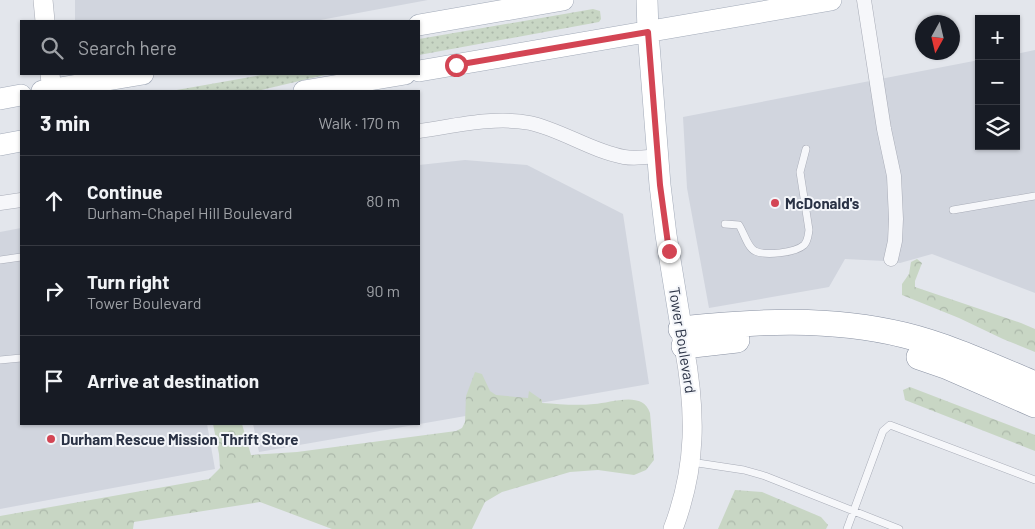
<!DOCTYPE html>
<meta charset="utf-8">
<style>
:root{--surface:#171b24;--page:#242831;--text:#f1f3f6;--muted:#9ea1a6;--line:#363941}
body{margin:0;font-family:Barlow,sans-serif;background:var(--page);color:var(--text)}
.controls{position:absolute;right:15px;top:15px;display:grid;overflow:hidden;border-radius:0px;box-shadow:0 1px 4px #0004}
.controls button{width:45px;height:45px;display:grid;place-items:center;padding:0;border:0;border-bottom:1px solid var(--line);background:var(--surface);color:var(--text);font:25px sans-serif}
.compass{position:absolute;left:915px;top:15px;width:45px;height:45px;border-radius:50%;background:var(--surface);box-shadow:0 1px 4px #0004;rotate:188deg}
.stop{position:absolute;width:15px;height:15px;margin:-11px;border:4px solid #d34554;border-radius:50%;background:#fff}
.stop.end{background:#d34554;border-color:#fff;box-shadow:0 1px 5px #0008}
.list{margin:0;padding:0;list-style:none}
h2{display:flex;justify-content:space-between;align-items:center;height:65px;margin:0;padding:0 20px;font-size:21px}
h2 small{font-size:16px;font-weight:400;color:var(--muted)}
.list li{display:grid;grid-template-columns:32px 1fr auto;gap:15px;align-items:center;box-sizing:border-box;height:90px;padding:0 20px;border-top:1px solid var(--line)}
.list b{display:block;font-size:19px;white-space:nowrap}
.list p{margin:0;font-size:16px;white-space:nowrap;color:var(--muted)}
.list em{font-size:16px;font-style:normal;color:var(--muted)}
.icon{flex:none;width:28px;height:28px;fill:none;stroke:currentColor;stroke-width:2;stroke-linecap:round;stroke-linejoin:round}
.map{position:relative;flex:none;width:1035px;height:529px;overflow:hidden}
.search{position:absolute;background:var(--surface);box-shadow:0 1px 4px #0004;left:20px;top:20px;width:400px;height:55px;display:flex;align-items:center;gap:12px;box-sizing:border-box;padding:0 18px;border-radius:0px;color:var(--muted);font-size:19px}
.panel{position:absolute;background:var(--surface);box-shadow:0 1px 4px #0004;left:20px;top:90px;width:400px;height:335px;border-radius:0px}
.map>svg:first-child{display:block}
.built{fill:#d1d5de}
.green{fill:url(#green-dots)}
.forest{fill:url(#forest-crowns)}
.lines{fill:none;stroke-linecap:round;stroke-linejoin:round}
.lane-casing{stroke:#a8acb7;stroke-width:8}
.street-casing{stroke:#a8acb7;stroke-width:15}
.secondary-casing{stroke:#a8acb7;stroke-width:20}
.primary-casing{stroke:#a2aab8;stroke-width:22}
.highway-casing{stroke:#8a92a3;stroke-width:26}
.lane{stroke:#f6f7fa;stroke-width:7}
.street{stroke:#f6f7fa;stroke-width:14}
.secondary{stroke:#fff;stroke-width:19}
.primary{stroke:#fff;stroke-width:21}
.highway{stroke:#fff;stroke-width:25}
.route{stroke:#d34554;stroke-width:6}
.poi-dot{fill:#d34554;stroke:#f3f5f9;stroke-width:2}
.labels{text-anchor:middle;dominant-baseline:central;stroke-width:4;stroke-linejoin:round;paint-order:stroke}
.poi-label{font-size:15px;font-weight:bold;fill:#2a3245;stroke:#f3f5f9;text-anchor:start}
.street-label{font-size:15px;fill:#2a3245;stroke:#f3f5f9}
</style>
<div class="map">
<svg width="1035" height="529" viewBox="0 0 1035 529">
<defs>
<pattern id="green-dots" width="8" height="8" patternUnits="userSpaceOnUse" patternTransform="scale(1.25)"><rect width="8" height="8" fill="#c8d6c4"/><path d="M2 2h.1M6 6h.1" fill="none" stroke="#acb8aa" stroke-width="1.8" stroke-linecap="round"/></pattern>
<pattern id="forest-crowns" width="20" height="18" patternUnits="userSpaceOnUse" patternTransform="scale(1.25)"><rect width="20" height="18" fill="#c8d6c4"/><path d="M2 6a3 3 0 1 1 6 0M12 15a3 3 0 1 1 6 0" fill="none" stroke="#acb8aa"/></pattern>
</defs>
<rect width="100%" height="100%" fill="#e3e6ec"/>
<!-- built -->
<path class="built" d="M75 0H428L315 21H75Z
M1035 50V293L932 254 900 263 884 261 845 259 829 287 709 308 687 188 683 117 979 60V146H1016V54Z
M465 160 527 165 623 214 649 384 259 452 253 424H419V165Z
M21 228V424H207L215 469 0 509V232Z"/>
<!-- green -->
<path class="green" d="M593 9 600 11 601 19 599 22 419 55V39Z
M267 74H329L257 91H171Z"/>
<!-- forest -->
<path class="forest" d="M917 259 922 263 915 281V287L1021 323 1035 329V352L1003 339 959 318 902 295V284L909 274 911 262Z
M475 372 482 374 490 391 496 395 528 398 529 391 542 400V403C559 404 576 406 594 404 611 403 643 390 650 413L654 460 646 470 634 475 598 470 570 472 502 492 485 502 472 529H332L260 502 134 522 133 529H0V516L209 479 220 468 219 454 213 424H242L251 455 297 452 456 431 462 428 465 422 466 396Z
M910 387 1035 435V451L905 400 903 390Z
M735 490 762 492 821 517 828 525 826 529H718Z"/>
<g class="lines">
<!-- lane casing -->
<g class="lane-casing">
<path id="lane" d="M953 210 1035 196
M725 224 739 225C744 233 748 248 755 251 765 256 795 253 804 245 808 241 808 236 809 230L800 172 806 149
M0 260 21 257
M0 360 21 358
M691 462 744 470 765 476 899 529
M847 529 883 431 890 425 1035 480"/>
</g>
<!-- street casing -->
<g class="street-casing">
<path id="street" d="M864 0 884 129 894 176 896 219 895 241 891 259
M419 131C455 126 494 116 530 123 562 130 591 151 624 157 635 159 647 157 658 156
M0 203 21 200"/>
</g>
<!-- secondary casing -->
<g class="secondary-casing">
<path id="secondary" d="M43 0 45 21
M50 74 52 91
M673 529C697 466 696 411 684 346"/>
</g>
<!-- primary casing -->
<g class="primary-casing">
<path id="primary" d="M647 0 648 32 660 185 666 235 684 345
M419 25 563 0
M419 71 831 0
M42 91 143 74
M304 91 405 74
M0 99 21 95
M0 145 21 141"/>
</g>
<!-- highway casing -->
<g class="highway-casing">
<path id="highway" d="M681 329C756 321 830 317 904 335 949 346 992 366 1035 384
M684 346 737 340
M919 357 948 367 1035 405"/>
</g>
<!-- lane -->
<use href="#lane" class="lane"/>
<!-- street -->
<use href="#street" class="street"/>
<!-- secondary -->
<use href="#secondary" class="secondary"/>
<!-- primary -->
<use href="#primary" class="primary"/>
<!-- highway -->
<use href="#highway" class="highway"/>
</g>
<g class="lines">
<!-- route -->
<path class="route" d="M456 65 648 32 660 185 669 251"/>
</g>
<!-- markers -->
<g class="poi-dot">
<circle cx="775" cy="203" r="5"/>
<circle cx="51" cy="439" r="5"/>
</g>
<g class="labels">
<!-- poi labels -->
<g class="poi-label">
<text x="785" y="203">McDonald's</text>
<text x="61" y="439">Durham Rescue Mission Thrift Store</text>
</g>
<!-- street labels -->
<g class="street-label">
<text transform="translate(683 340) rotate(81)">Tower Boulevard</text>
</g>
</g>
</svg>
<div class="controls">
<button>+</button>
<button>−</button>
<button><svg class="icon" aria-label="layers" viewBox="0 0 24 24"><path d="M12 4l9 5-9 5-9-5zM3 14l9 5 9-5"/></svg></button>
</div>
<svg class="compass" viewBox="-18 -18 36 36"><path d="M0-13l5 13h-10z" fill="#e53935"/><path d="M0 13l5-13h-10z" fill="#9ea1a6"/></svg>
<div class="stop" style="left:456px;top:65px"></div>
<div class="stop end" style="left:669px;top:251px"></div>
<div class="search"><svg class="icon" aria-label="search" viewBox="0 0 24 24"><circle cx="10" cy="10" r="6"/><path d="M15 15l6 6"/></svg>Search here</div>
<section class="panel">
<h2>3 min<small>Walk · 170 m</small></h2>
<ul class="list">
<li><svg class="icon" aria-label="ahead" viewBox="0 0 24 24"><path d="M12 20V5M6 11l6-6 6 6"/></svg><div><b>Continue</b><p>Durham-Chapel Hill Boulevard</p></div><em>80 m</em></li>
<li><svg class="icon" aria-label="right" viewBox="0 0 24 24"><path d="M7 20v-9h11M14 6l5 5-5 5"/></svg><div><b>Turn right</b><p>Tower Boulevard</p></div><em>90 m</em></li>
<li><svg class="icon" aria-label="arrive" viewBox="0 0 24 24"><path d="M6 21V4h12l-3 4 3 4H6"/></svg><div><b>Arrive at destination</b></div></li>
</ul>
</section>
</div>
